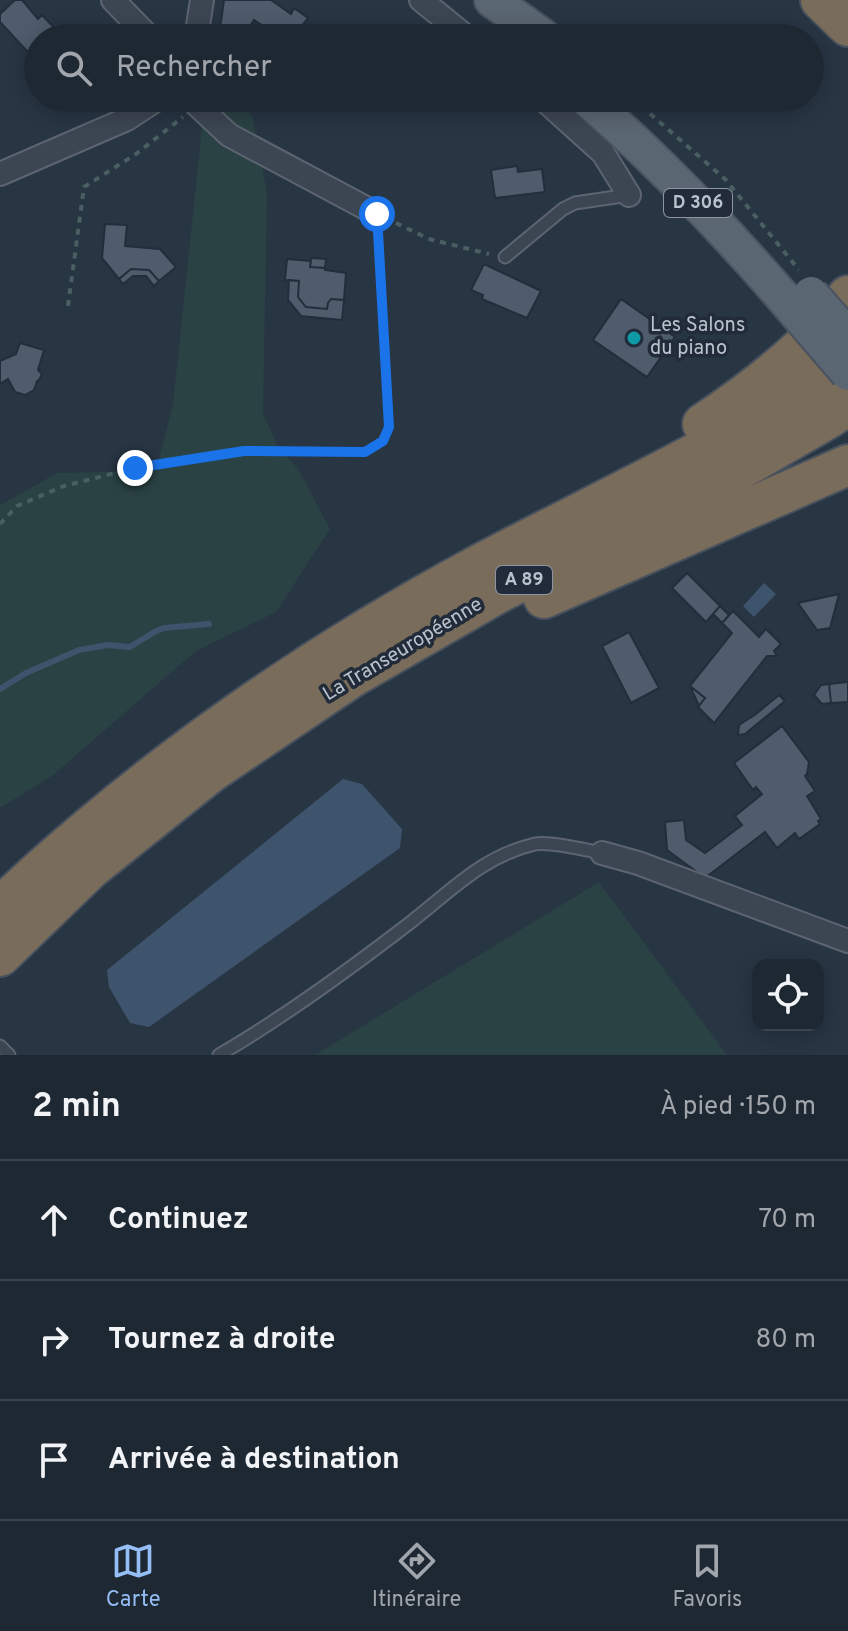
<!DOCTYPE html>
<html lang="fr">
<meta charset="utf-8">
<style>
:root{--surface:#1e2832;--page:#26303a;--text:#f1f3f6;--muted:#a1a6ac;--line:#3c444d;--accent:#95bdf6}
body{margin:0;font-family:Overpass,sans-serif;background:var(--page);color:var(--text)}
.controls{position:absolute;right:24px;bottom:24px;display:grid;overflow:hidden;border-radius:16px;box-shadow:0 4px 20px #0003}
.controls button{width:72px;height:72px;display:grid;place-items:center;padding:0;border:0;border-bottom:2px solid var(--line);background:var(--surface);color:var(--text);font:40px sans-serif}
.stop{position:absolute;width:24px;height:24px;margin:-18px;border:6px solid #1a73e8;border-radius:50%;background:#fff}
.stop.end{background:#1a73e8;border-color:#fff;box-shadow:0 2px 8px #0008}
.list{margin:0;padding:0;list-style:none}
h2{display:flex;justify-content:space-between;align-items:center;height:104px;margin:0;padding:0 32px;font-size:34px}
h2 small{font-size:26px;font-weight:400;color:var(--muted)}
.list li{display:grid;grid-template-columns:52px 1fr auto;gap:24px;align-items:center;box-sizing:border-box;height:120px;padding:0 32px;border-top:2px solid var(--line)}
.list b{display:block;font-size:30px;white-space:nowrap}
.list em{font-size:26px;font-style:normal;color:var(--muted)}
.icon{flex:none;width:44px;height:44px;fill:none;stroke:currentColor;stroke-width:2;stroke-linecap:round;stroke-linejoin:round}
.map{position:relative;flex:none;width:848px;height:1055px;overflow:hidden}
.search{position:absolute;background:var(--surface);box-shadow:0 4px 20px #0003;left:24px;right:24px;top:24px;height:88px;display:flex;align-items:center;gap:20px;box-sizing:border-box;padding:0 28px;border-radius:44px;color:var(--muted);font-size:30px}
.sheet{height:464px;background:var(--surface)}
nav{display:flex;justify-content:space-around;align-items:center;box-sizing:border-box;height:112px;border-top:2px solid var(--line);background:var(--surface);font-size:22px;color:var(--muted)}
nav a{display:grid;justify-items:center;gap:4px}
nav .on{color:var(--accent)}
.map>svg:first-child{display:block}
.green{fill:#2a4244}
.water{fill:#3e536c}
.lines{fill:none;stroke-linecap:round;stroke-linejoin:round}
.stream{stroke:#3e536c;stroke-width:6}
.building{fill:#4e5c6c;stroke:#232d3b;stroke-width:2}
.lane-casing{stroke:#5b6470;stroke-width:15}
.street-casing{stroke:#5b6470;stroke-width:26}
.primary-casing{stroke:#49525f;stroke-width:38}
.highway-casing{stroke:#47515e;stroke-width:44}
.path{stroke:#495f61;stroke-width:4;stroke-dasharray:6 6;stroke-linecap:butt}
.lane{stroke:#3c4653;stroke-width:11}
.street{stroke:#3c4653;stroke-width:22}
.primary{stroke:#5b6673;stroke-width:34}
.highway{stroke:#796c5a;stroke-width:40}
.primary-bridge-casing{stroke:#49525f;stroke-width:38;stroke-linecap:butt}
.primary-bridge{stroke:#5b6673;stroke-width:34}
.route{stroke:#1a73e8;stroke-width:10}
.culture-dot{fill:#0f9aa8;stroke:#212b39;stroke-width:3}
.labels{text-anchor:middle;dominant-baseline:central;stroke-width:7;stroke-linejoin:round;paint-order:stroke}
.shield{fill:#212b39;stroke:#8c95a1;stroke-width:2}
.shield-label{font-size:18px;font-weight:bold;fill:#bac2cd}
.poi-label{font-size:20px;fill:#bac2cd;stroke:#212b39;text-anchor:start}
.street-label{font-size:20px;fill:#bac2cd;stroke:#212b39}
</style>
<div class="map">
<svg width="848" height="1055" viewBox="0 0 848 1055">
<rect width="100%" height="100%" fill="#283543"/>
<!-- green -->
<path class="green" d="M205 98H230L252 115 267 193 263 414 278 446 299 470 330 529 276 612 196 651 52 776 0 808V505L57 473 156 471 173 404Z
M599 882 727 1055H315Z"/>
<!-- water -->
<path class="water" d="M764 583 776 594 754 617 743 606Z
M343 779 362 784 402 829 400 848 149 1027 130 1023 109 987 107 970Z"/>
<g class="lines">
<!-- stream -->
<path class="stream" d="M0 689 26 673 79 650 108 645 130 647 156 631 164 628 209 624"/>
</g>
<!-- building -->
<path class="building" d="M15 0H22L38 19 42 15 64 38H38V63L0 22V14Z
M224 0H271L291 14 294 8 308 18 292 38H281L254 20 242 38 219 36Z
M517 166 518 172 542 169 545 192 495 198 491 170Z
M105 224 127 225 125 246 160 249 176 267 159 281 149 270 131 269 119 279 102 258Z
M311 258 326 259 325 268 310 267Z
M287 259 311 261 310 267 325 268V270L346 273 344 300 331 299 328 303 327 309 306 307 298 297 299 281 285 280Z
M484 264 541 291 527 318 482 299 483 295 471 290Z
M131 269 149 270 159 281 154 286 146 276H133L123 284 119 279Z
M289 280 299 281 298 297 306 307 327 309 328 303 331 299 344 300 342 320 301 316 288 300Z
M621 299 675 337 647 377 593 340Z
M20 343 44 350 38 370 42 374 39 380 37 381 34 390 25 395 15 392 8 379 0 384V361L16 354Z
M687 573 720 606 706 622 672 588Z
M839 594 830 628 817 630 798 603Z
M720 606 729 615 722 623 713 614Z
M733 611 759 637 766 629 781 644 774 651 777 656H767L714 723 698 707 705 698 690 686 732 633 722 623Z
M629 632 659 688 631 703 602 646Z
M848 682V702L831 703 829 684Z
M829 684 831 703 822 704 814 695 821 685Z
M690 686 705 698 699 706Z
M779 695 785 701 745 734 738 735 739 725 756 714Z
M782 726 809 762 807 774 805 776 815 791 807 796 821 819 818 821 820 824 799 839 795 833 777 848 765 832 705 878 667 850 665 822 684 820 686 840 705 853 742 825 735 816 762 794 756 787 753 790 734 763Z"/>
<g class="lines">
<!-- lane casing -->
<g class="lane-casing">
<path id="lane" d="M505 257 563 209 575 203 629 195
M0 1046 9 1055
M219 1055C286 1016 350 969 411 922 452 890 483 856 535 844 549 841 586 850 602 853"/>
</g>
<!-- street casing -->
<g class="street-casing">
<path id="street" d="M113 0 150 38
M421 0 468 38
M196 38 202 0
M195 98 197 105 229 135 377 214
M542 98 603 153 629 195
M0 174 127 119 159 98
M602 853 638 863 848 941"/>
</g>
<!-- primary casing -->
<g class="primary-casing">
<path id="primary" d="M492 0 545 38
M586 98C656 158 720 225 781 295"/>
</g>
<!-- highway casing -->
<g class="highway-casing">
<path id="highway" d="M821 0 848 26
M703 424C745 396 785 366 820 329 830 319 839 307 848 296
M544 598 848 465
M0 908C29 879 59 853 90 827 210 726 343 638 481 564 604 499 731 441 848 365
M0 956 90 869 211 772 352 677 496 594 753 462 827 419 848 405"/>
</g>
<!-- path -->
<path class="path" d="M632 98 725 179 799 270
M396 223 429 239 489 254
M68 306 84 187 136 154 183 117
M0 524 17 506 64 486 135 468 244 451 365 452 383 441 389 427 378 234"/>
<!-- lane -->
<use href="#lane" class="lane"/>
<!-- street -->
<use href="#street" class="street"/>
<!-- primary -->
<use href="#primary" class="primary"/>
<!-- highway -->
<use href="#highway" class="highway"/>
<!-- primary-bridge casing -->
<g class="primary-bridge-casing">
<path id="primary-bridge" d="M811 294 848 336
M781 295 848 373"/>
</g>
<!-- primary-bridge -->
<use href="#primary-bridge" class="primary-bridge"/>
</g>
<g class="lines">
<!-- route -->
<path class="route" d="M135 468 244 451 365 452 383 441 389 427 377 214"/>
</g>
<!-- markers -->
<circle class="culture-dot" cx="634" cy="338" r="8"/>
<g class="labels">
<!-- shield labels -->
<g class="shield">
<rect x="664" y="189" width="68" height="28" rx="6"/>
<rect x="496" y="566" width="56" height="28" rx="6"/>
</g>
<g class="shield-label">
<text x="698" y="203">D 306</text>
<text x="524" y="580">A 89</text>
</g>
<!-- poi labels -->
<g class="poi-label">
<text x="650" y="326">Les Salons<tspan x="650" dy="23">du piano</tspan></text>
</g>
<!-- street labels -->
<g class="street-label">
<text transform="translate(403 650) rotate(-31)">La Transeuropéenne</text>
</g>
</g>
</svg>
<div class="controls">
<button><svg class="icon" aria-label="locate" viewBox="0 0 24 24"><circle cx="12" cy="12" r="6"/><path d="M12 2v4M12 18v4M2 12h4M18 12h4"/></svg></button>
</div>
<div class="stop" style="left:377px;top:214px"></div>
<div class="stop end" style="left:135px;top:468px"></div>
<div class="search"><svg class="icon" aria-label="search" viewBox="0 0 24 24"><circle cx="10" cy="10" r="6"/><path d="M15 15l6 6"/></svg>Rechercher</div>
</div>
<section class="sheet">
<h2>2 min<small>À pied · 150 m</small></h2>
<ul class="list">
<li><svg class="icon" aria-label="ahead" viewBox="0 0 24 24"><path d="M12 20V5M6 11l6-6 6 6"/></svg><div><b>Continuez</b></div><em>70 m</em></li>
<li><svg class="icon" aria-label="right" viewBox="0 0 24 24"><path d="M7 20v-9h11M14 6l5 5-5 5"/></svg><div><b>Tournez à droite</b></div><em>80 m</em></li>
<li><svg class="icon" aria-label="arrive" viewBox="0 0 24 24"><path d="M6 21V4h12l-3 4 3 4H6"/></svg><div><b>Arrivée à destination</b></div></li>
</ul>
</section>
<nav>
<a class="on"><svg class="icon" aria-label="map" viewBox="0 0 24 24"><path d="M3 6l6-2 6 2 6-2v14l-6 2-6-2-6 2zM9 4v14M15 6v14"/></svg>Carte</a>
<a><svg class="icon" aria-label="directions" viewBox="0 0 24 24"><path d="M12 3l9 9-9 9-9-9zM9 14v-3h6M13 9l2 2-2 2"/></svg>Itinéraire</a>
<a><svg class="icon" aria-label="saved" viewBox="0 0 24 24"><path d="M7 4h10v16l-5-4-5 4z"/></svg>Favoris</a>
</nav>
